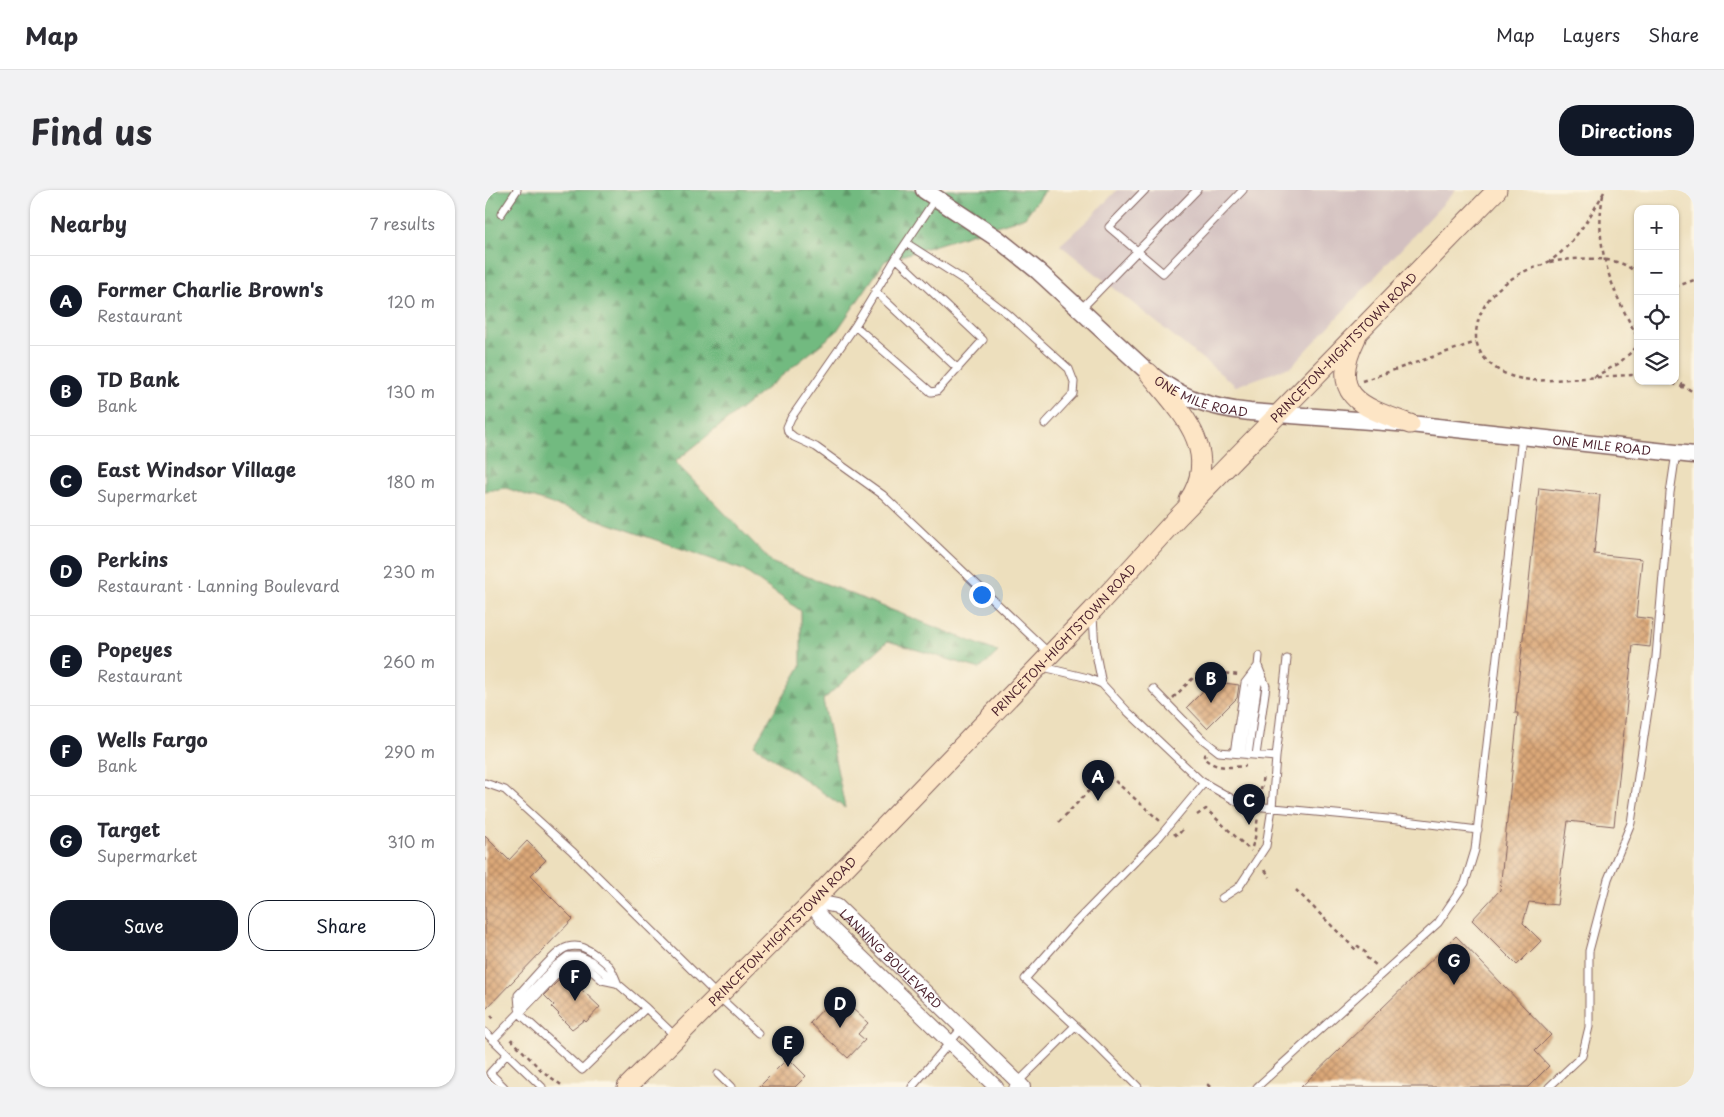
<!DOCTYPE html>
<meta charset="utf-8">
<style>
:root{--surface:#fff;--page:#f2f2f3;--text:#2b2b33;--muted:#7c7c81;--line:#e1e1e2;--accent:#111827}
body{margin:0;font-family:"Playpen Sans",sans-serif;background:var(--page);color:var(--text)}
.controls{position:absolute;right:15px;top:15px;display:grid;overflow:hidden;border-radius:10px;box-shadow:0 1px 4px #0004}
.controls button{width:45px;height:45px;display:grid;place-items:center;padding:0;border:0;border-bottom:1px solid var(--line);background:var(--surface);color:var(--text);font:25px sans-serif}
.you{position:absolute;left:496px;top:404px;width:18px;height:18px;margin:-12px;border:4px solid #fff;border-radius:50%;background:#1a73e8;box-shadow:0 0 0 8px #1a73e833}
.badge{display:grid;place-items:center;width:32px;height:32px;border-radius:50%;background:var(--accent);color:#fff;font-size:16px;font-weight:700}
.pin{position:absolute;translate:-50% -41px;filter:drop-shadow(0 1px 2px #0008)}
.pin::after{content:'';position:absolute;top:26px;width:18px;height:15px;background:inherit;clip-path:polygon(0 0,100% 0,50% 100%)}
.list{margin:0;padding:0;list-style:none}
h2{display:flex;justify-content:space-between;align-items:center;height:65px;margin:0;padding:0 20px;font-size:21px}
h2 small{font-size:16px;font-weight:400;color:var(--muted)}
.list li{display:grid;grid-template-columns:32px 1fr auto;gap:15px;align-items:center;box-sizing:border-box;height:90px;padding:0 20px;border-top:1px solid var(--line)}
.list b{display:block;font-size:19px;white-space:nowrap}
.list p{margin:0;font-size:16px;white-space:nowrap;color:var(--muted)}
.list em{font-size:16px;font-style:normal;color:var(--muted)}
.actions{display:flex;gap:10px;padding:15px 20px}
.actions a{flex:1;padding:11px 0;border:1px solid var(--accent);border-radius:20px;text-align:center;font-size:18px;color:var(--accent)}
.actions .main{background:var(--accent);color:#fff}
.icon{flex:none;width:28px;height:28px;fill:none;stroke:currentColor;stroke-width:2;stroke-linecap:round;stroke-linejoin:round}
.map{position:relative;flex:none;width:1209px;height:897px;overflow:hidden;border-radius:20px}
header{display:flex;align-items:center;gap:30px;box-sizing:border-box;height:70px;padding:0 25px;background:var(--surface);border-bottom:1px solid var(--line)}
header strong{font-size:24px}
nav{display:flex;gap:28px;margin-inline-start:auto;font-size:18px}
.intro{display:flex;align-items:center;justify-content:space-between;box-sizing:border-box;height:120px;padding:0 30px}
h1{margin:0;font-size:35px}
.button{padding:12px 22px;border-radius:20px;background:var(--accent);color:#fff;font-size:18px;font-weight:700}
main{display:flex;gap:30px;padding:0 30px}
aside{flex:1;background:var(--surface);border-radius:20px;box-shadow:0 1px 4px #0004}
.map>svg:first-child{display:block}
.industrial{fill:#d2bfbf}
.forest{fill:url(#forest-firs);stroke:#5e6c56}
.building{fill:url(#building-cross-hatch)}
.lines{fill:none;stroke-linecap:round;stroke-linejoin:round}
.service-casing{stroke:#83625e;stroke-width:9}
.minor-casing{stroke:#83625e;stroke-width:16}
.tertiary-casing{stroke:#83625e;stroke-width:19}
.secondary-casing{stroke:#83625e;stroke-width:21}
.path{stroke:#83625e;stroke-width:2.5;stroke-dasharray:4 4;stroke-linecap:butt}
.service{stroke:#fff;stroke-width:7}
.minor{stroke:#fff;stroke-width:14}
.tertiary{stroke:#fff;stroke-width:16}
.secondary{stroke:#fde5c5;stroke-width:19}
.labels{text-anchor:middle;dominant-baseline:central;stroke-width:5;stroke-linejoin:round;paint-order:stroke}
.street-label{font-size:12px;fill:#4a1f2b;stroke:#fcf5e5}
</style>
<header>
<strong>Map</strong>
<nav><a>Map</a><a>Layers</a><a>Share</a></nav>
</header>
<div class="intro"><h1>Find us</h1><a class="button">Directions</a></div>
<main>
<aside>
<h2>Nearby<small>7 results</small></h2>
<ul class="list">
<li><span class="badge">A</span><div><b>Former Charlie Brown's</b><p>Restaurant</p></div><em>120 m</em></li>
<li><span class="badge">B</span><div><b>TD Bank</b><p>Bank</p></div><em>130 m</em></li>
<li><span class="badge">C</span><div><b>East Windsor Village</b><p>Supermarket</p></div><em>180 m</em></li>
<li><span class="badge">D</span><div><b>Perkins</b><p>Restaurant · Lanning Boulevard</p></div><em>230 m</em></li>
<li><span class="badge">E</span><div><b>Popeyes</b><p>Restaurant</p></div><em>260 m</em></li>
<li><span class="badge">F</span><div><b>Wells Fargo</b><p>Bank</p></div><em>290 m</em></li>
<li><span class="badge">G</span><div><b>Target</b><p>Supermarket</p></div><em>310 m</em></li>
</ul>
<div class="actions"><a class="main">Save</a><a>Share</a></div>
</aside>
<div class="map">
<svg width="1209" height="897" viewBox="0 0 1209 897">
<defs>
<pattern id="forest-firs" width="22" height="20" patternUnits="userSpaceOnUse" patternTransform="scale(1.25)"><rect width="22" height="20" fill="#72ba80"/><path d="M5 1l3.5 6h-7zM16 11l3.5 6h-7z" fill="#609769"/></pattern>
<pattern id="building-cross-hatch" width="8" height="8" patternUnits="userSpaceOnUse" patternTransform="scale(1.25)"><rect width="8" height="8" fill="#dba878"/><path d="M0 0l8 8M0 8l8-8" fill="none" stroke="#b48863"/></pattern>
</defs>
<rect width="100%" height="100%" fill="#fcf5e5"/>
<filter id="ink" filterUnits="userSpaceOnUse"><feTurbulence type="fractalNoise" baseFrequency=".02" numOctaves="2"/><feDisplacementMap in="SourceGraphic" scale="10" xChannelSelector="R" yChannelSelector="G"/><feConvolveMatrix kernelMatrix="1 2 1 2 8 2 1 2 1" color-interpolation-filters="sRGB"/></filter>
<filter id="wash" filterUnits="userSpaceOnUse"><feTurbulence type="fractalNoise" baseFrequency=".0096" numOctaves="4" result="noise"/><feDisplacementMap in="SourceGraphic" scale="20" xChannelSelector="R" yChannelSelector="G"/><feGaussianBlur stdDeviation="1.12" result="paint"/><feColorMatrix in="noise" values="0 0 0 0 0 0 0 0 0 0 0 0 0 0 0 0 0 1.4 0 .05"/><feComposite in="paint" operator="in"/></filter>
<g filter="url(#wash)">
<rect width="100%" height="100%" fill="#eddfbd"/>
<!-- industrial -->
<path class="industrial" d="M632 0H971L807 176 751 196 575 55 606 27Z"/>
<!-- forest -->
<path class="forest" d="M0 0H560L540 27 400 71 351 142 190 272 288 373 513 462 495 479 403 451 338 510 360 618 269 555 316 476V421L258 380 21 298 0 301Z"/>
<g id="blocks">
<!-- building -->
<path class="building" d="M1054 298 1115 305 1109 364 1157 369 1151 427 1168 429 1165 457 1148 455 1129 636 1083 631 1072 715 1044 712 1038 733 1056 751 1032 775 987 730 1015 700 1033 523H1030Z
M733 486 739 493 754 495 752 508 722 538 702 517Z
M0 646 24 670 42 651 61 670 45 686 88 729 0 820Z
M971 746 1066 845 1050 861 1064 876 1043 897H816Z
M80 784 115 817 101 832 99 830 87 839 73 825 74 824 67 817 69 815 59 805Z
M352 804 383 833 373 844 380 850 363 868 325 833Z
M303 868 321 886 310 897H274Z"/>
</g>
</g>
<g filter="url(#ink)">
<use href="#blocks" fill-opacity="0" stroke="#83625e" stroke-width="1"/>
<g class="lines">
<!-- service casing -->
<g class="service-casing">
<path id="service" d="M660 0 624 37 678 83 758 0
M16 24 32 0
M421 53 479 90 523 124 584 179 589 192 588 204 560 234
M411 68 451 8
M390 101 473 179
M595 120 712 0
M370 136 446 202 452 201 498 150 411 68 370 136 306 228 302 237 303 242 309 247 331 257 398 305 565 464
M608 426 610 459 617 494
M558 477 603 488 617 494 642 521 716 591 758 615 913 630 993 640
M668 499 716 548 734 562 791 567
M749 563 760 493 773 476 774 466
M756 564 764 507 771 481
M763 565 773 493V482
M771 565 781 496 773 476
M0 593 20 600 87 661 232 805 273 843
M737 708 754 697 781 656 787 618 791 567 802 469
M34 818 33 805C44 794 70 760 83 757 95 754 103 759 112 766 125 776 126 777 132 792
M34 823 38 810 70 776 83 766H95L106 771 161 818
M35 823 79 777 88 771 100 775 117 790 131 793
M0 842 57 897
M8 850 34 823 97 880 161 818 191 847
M233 884 246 897
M19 897 5 883 22 864
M427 897 477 838
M528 897 590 836
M653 897 610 854 540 789 586 737 675 646 719 593
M772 897 953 733 980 693 990 660 1037 246
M1064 897 1097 866 1104 837V761L1123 689 1146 633 1171 467 1185 303 1191 263"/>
</g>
<!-- minor casing -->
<g class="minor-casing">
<g id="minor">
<path id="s1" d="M328 711 352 716 538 897"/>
<path d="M328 711 333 723 339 731 511 897"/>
</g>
</g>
<!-- tertiary casing -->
<g class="tertiary-casing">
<g id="tertiary">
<path id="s2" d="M439 0 513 49 553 81 664 183C696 208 725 218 765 222L925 234 1209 265"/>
</g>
</g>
<!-- secondary casing -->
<g class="secondary-casing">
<g id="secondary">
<path d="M871 148C842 207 877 217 925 234"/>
<path d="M664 183C694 220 737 260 704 310"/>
<path id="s3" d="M142 897 328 711 608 420 692 328 1012 0"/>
</g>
</g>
<!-- path -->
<path class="path" d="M1119 2C1107 24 1086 59 1063 72 1055 77 1046 78 1038 82 1030 86 1020 93 1013 99 1000 111 991 128 991 146 991 168 1014 184 1033 188 1050 192 1066 190 1083 189 1104 188 1126 186 1147 185L1153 186
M1118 5C1108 59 1128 102 1153 148
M1065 72C1086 68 1121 66 1140 75 1144 77 1149 81 1153 84
M1190 97 1209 90
M1109 187 1133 174 1153 156
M1190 189 1209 203
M877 191 991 152
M1180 191 1203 199
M688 508 716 480 754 485
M721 564 718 567C730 580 745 577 761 576
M775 608 778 584
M712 625 721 619 766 661
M574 632 621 583 675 631
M689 643 692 646 698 639
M767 657 770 648 773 626
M780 680 785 687
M811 700 871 760 873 756 881 763 882 768 891 775
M6 825 10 831
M26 849 56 880 79 897
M725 897 723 895 726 892"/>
<!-- service -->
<use href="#service" class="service"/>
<!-- minor -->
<use href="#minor" class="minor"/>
<!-- tertiary -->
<use href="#tertiary" class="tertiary"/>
<!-- secondary -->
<use href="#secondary" class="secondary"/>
</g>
</g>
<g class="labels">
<!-- street labels -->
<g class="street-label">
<text stroke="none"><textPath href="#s3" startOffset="1030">PRINCETON-HIGHTSTOWN ROAD</textPath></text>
<text stroke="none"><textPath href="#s2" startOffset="349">ONE MILE ROAD</textPath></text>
<text stroke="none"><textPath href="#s2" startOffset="754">ONE MILE ROAD</textPath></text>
<text stroke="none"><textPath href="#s3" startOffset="625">PRINCETON-HIGHTSTOWN ROAD</textPath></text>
<text stroke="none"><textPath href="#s3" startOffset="220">PRINCETON-HIGHTSTOWN ROAD</textPath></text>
<text stroke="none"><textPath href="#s1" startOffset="100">LANNING BOULEVARD</textPath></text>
</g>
</g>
</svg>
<div class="controls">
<button>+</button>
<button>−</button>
<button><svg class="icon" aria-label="locate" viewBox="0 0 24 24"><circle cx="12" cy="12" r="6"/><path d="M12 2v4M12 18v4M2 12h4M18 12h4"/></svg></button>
<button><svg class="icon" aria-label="layers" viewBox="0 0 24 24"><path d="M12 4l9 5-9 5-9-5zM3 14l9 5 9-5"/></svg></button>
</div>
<div class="you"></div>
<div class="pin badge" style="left:613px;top:611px">A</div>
<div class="pin badge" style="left:726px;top:513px">B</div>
<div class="pin badge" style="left:764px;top:635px">C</div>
<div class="pin badge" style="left:355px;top:838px">D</div>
<div class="pin badge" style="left:303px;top:877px">E</div>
<div class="pin badge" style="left:90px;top:811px">F</div>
<div class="pin badge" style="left:969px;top:795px">G</div>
</div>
</main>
